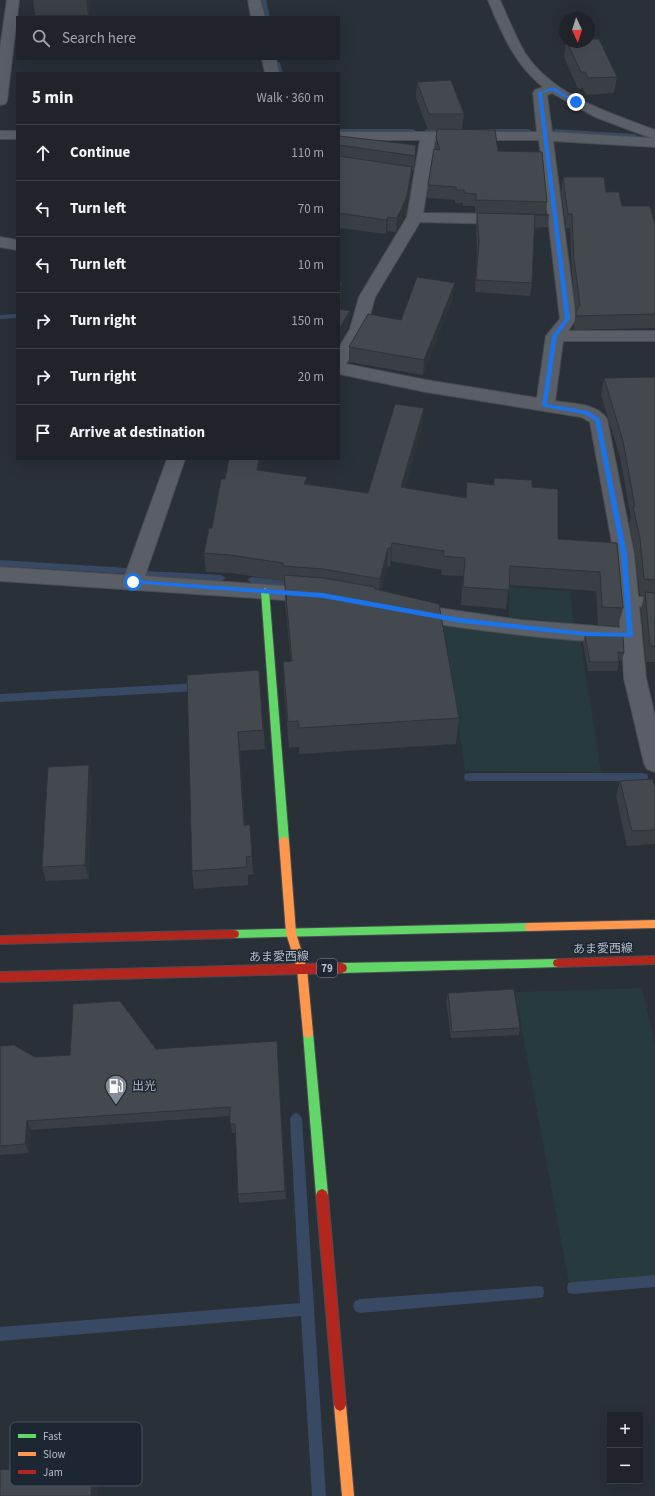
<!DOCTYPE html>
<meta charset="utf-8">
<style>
:root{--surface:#20242a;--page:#282c32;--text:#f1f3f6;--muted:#a2a4a8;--line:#3d4147}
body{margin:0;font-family:"Source Sans 3","Noto Sans JP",sans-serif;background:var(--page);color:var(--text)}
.controls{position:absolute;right:12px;bottom:12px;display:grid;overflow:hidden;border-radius:0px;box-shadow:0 4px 16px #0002}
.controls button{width:36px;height:36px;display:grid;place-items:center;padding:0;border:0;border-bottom:1px solid var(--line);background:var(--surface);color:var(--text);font:20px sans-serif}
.compass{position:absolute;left:559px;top:12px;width:36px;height:36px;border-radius:50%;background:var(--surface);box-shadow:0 4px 16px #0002;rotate:176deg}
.stop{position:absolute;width:12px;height:12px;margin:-9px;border:3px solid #1a73e8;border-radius:50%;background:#fff}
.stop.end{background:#1a73e8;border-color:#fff;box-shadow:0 1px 4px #0008}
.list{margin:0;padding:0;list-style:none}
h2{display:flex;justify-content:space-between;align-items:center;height:52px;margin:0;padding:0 16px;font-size:17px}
h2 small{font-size:13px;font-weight:400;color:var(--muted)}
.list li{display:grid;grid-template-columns:26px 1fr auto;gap:12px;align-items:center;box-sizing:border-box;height:56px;padding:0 16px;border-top:1px solid var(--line)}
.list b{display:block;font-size:15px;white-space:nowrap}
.list em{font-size:13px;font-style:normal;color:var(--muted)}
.icon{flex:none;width:22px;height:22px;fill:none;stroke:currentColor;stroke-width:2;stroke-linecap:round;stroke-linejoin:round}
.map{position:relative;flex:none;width:655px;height:1496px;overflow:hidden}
.search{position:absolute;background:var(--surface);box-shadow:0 4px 16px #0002;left:16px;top:16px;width:324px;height:44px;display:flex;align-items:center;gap:10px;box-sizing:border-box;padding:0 14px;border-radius:0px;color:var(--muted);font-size:15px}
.panel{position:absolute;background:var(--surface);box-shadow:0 4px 16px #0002;left:16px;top:72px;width:324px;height:388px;border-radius:0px}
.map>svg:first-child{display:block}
.green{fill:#273a3e}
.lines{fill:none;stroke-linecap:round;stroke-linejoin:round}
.stream{fill:#384963;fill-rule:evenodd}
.lane-casing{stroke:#484c53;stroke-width:2}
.street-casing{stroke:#484c53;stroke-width:2}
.fast-casing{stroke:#484c53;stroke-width:2}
.slow-casing{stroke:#484c53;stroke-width:2}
.jam-casing{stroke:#484c53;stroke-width:2}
.lane{fill:#5a5e66;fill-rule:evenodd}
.street{fill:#5a5e66;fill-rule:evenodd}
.fast{fill:#63d668;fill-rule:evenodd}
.slow{fill:#ff974d;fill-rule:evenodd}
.jam{fill:#b3261e;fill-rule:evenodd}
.wall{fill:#3a3f45}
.shaded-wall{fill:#303338}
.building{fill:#444950;stroke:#303338}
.route{fill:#1a73e8}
.labels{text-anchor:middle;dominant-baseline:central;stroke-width:3;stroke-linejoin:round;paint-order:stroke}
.shield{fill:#1d2633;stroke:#878f9c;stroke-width:1}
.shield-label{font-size:11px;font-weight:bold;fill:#b4bcc9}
.street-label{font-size:12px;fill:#b4bcc9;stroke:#1d2633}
.poi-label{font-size:12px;fill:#b4bcc9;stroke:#1d2633;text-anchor:start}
.key{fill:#1d2633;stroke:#4a5360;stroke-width:1}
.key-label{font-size:11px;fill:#b4bcc9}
</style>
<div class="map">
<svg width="655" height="1496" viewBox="0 0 655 1496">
<rect width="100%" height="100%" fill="#2a3038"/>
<!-- green -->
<path class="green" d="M509 587 570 591 574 623 509 617Z
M443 625 580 638 601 772 465 771Z
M642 988 655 1043V1276L569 1283 515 992Z"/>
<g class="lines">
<!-- stream -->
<path class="stream" d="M260 0H266L270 17H264Z
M277 61 280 63 283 73H277L274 63Z
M339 129H413L416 131 413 133H339Z
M427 129H449L452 131 449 133 425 132 424 131Z
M483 129H529L532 131 529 133 481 132 480 131Z
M555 129 635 134 638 136 635 138 553 132 552 131Z
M17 314V318L0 319V315Z
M0 560 128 568 133 571 128 574 0 566Z
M147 571 221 575 226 578 221 581 147 577 142 574Z
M252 577 296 582 301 585 296 588 252 583 247 580Z
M199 683 202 684 204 687 202 690 199 691 0 702V694Z
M469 773H643L647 774 648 777 647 780 643 781H469L465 780 464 777 465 774Z
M296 1113 300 1115 302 1119 326 1496H312L301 1316 0 1341V1327L300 1303 290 1119 292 1115Z
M655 1275V1287L573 1294 568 1293 567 1288 568 1283 573 1282Z
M538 1286 543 1287 544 1292 543 1297 538 1298 360 1313 355 1311 353 1306 355 1301 360 1299Z"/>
<!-- lane casing -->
<g class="lane-casing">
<path id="lane" d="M628 596 655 598V608L623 605 621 601 623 597Z"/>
</g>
<!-- street casing -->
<g class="street-casing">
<path id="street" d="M7 0H19L7 101 5 104 0 105V48Z
M248 0H260L265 17H251Z
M488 0H500C508 18 515 36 525 53 553 96 610 113 655 130V147L553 141 576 319 568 331H655V341H563L555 401C571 404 597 403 607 419L634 554 646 678 655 717V772L647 769 644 763 624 678 622 643C551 640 481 631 411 620L404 617 401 612 404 607 411 604 521 620 620 628 614 554 590 422 581 417 426 392 339 374V347L350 329 359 297 407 217 420 140H339V132H537L533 93 535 90 543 87C514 64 502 33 488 0ZM552 93 595 117 651 138 552 132 547 95ZM435 140H539L560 319 546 336 537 398 426 380 346 364 366 329 375 297 420 222 506 224 512 222 514 219 512 216 506 214 423 213Z
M262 59H276L279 73H265Z
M0 131H17V139H0Z
M0 237 17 240V250L0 247Z
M167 459H185L145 576 314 588 321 590 324 595 321 600 314 602 0 581V567L125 575Z"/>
</g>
<!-- fast casing -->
<g class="fast-casing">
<path id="fast" d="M265 588 269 591 289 841 287 844 284 845 281 844 279 841 261 591Z
M529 923 532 924 534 927 532 930 529 931 234 938 230 937 229 934 230 931 234 930Z
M558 959 562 960 563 963 562 966 558 967 342 973 338 971 337 968 338 965 342 963Z
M308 1028 312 1030 313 1033 328 1195 326 1199 322 1201 318 1199 316 1195 303 1033 304 1030Z"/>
</g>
<!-- slow casing -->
<g class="slow-casing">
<path id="slow" d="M284 837 287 838 289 841 296 933 307 969 313 1033 312 1036 308 1038 304 1036 303 1033 297 969 286 933 279 841 281 838Z
M655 920V928L529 931 526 930 524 927 526 924 529 923Z
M340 1399 344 1401 346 1405 354 1496H342L334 1405 336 1401Z"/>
</g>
<!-- jam casing -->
<g class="jam-casing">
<path id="jam" d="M234 930 238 931 239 934 238 937 234 938 0 944V936Z
M655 956V964L558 967 554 966 553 963 554 960 558 959Z
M342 963 346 965 347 968 346 971 342 973 0 982V972Z
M322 1189 326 1191 328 1195 346 1405 344 1409 340 1411 336 1409 334 1405 316 1195 318 1191Z"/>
</g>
<!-- lane -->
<use href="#lane" class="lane"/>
<!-- street -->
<use href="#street" class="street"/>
<!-- fast -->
<use href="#fast" class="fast"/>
<!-- slow -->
<use href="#slow" class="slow"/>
<!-- jam -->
<use href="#jam" class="jam"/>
</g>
<!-- wall -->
<path class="wall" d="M33 0H91L88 15H35Z
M566 42H589L617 77 614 93 586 95 583 88 578 89 564 57Z
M417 82 464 114 462 129 498 151 547 202 545 214 475 213V206H463V203H455V200L427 198 428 185 435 149 437 130H428L416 98Z
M339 136 416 145 415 159 414 170H412L411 181 407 210 396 232 387 231 386 234 339 228Z
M563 177 606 192 622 206 655 224V328L574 330V325L576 311 572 273 570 228H566L561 191Z
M477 213 549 215 548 227 534 228 532 283 530 296 475 292 477 253 476 225Z
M453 298 423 375 349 362V347L401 320Z
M655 377V662H646L641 608 644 596 640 595 635 554 629 523 631 518 620 457 601 395 604 378Z
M424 408 422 427 405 488 466 497 467 482 494 484V478L532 487 558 539 617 543 623 608 618 626 598 625 596 591 509 585 506 609 461 605 463 576 441 575 442 570 391 561 390 567 387 566 381 591 459 718 456 744 299 754V747L289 748 284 688 283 662 291 661 285 602V585H284L283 581 232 573 206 572 204 553 225 479 229 459H263L261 471 307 484 368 493Z
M585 635 624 653 622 661H619L617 671H588L583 643Z
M259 670 265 749 240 751 245 825 251 843 253 874 248 875V885L194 889 192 871Z
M89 765 92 781 89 879 46 881 42 867Z
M620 781 655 787V844L627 846 616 796Z
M448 993 520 1028 519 1035 451 1038 446 1000Z
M277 1041 286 1199 239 1203 238 1194 236 1133H232L230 1116 31 1130 29 1153 0 1155V1046L35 1057Z"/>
<!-- shaded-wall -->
<path class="shaded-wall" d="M86 0H91L88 15Z
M412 167 411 181 407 210 396 232 397 218Z
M388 217 387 231 386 234V220Z
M342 283V298L339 302V287Z
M455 283 453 298 423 375 424 360Z
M350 311 349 326 339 344V329Z
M424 408 422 427 400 506 401 487Z
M259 459H263L258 489 257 470Z
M307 477V496L304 484Z
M392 543 391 561 390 567 391 548Z
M388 548 387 566 379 597 380 579Z
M238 732 240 751 246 843 244 825Z
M89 765 92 781 89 879 85 865Z
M27 1121 31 1130 29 1153 25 1144Z
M92 1463 99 1473 98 1496H91Z"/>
<!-- building -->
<path class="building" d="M589 39H599L617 77 588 78 585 72H581L567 42H589Z
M451 80 464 114H429L417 82Z
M437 129 495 130 498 151 542 152 547 202 476 200V194L464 193V190H456V187L428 185 434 149 440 150 436 138Z
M339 136 416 145 415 156 339 145Z
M339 156 412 167 407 196 397 218 388 217 386 220 339 213Z
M563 177H604L606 192H619L622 206H650L655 224V314L576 316V311L580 305 574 259 572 214H568Z
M477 213 549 215H535L532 283 476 280 479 241Z
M417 277 455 283 424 360 349 347 368 314 401 320Z
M339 282 342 283 339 287Z
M339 309 350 311 339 329Z
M655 377V580L644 579 640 538 633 507H635L623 441 604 378Z
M395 404 424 408 401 487 466 498 467 482 494 485V478L532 480V487L558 489V539L617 543 623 608 602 607 600 572 510 566 509 590 463 587 465 558 443 556 444 551 392 543 391 548H388L380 579 323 569 283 566V563L230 555 204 553 209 528H212L221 479H225L229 459H259L257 470 307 477 304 484 368 493Z
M284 575 323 578 375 587V589L439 604 459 718 299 728 298 721 288 722 283 662 292 661Z
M645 592 655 593V646H650Z
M585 635 623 636 624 653 618 652 619 662H590Z
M259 670 263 730 238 732 244 825H250L252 856 246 857 247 867 192 871 187 675Z
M89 765 85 865 42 867 48 767Z
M653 779 655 787V830L632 831 620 781Z
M514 989 520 1028 452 1032 448 993Z
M120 1001 156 1049 277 1041 285 1191 238 1194 235 1124H230V1107L27 1121 25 1144 0 1146V1046L14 1045 35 1057 70 1055 73 1004Z
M92 1463 91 1496H0V1470Z"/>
<!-- route -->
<path class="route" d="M553 87 578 102 575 103 552 90 542 93 570 319 557 336 547 404 588 411 600 419 627 554 633 637 586 636 461 623 323 598 131 583V580H133L323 593 461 618 586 632 627 633 621 554 595 420 584 414 545 407 542 406 552 336 565 319 538 93Z"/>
<!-- icons -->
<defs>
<g id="fuel-pin" transform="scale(1.15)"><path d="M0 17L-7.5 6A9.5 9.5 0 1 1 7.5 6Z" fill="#848b96" stroke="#1d2633"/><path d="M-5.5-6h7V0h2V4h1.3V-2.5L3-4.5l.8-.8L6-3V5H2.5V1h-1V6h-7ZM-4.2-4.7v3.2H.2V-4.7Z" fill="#fff"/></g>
</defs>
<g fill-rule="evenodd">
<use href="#fuel-pin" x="116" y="1086"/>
</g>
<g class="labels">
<!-- shield labels -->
<rect class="shield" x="317" y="959" width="20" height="18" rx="3"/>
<g class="shield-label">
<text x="327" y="968">79</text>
</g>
<!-- street labels -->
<g class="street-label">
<text transform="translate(603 949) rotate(-1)">あま愛西線</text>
<text transform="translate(279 957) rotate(-1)">あま愛西線</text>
</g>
<!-- poi labels -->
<g class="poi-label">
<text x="132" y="1086">出光</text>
</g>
</g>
<!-- legend -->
<rect x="10" y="1422" width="132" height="64" rx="6" class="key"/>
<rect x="18" y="1434" width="18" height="4" fill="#63d668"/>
<rect x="18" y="1452" width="18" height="4" fill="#ff974d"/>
<rect x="18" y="1470" width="18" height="4" fill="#b3261e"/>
<g class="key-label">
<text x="43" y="1440">Fast</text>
<text x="43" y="1458">Slow</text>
<text x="43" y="1476">Jam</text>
</g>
</svg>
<div class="controls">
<button>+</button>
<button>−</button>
</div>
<svg class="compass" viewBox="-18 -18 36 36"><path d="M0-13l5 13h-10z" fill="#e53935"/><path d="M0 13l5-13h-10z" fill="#a2a4a8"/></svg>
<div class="stop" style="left:133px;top:582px"></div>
<div class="stop end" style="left:576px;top:102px"></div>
<div class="search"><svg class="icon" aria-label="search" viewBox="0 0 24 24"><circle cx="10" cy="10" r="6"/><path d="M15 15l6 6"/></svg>Search here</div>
<section class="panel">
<h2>5 min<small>Walk · 360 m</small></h2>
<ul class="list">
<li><svg class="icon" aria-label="ahead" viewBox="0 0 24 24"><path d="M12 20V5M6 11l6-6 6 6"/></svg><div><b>Continue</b></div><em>110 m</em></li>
<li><svg class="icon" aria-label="left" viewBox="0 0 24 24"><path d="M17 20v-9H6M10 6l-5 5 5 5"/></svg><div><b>Turn left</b></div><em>70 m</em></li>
<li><svg class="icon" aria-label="left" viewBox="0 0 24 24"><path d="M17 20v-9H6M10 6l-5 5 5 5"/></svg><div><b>Turn left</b></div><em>10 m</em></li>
<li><svg class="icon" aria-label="right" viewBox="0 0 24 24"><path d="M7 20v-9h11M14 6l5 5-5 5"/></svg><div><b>Turn right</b></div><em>150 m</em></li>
<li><svg class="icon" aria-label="right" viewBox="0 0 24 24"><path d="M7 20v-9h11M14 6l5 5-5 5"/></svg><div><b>Turn right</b></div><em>20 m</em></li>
<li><svg class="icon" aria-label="arrive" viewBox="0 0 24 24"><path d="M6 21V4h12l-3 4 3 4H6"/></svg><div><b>Arrive at destination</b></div></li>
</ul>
</section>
</div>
